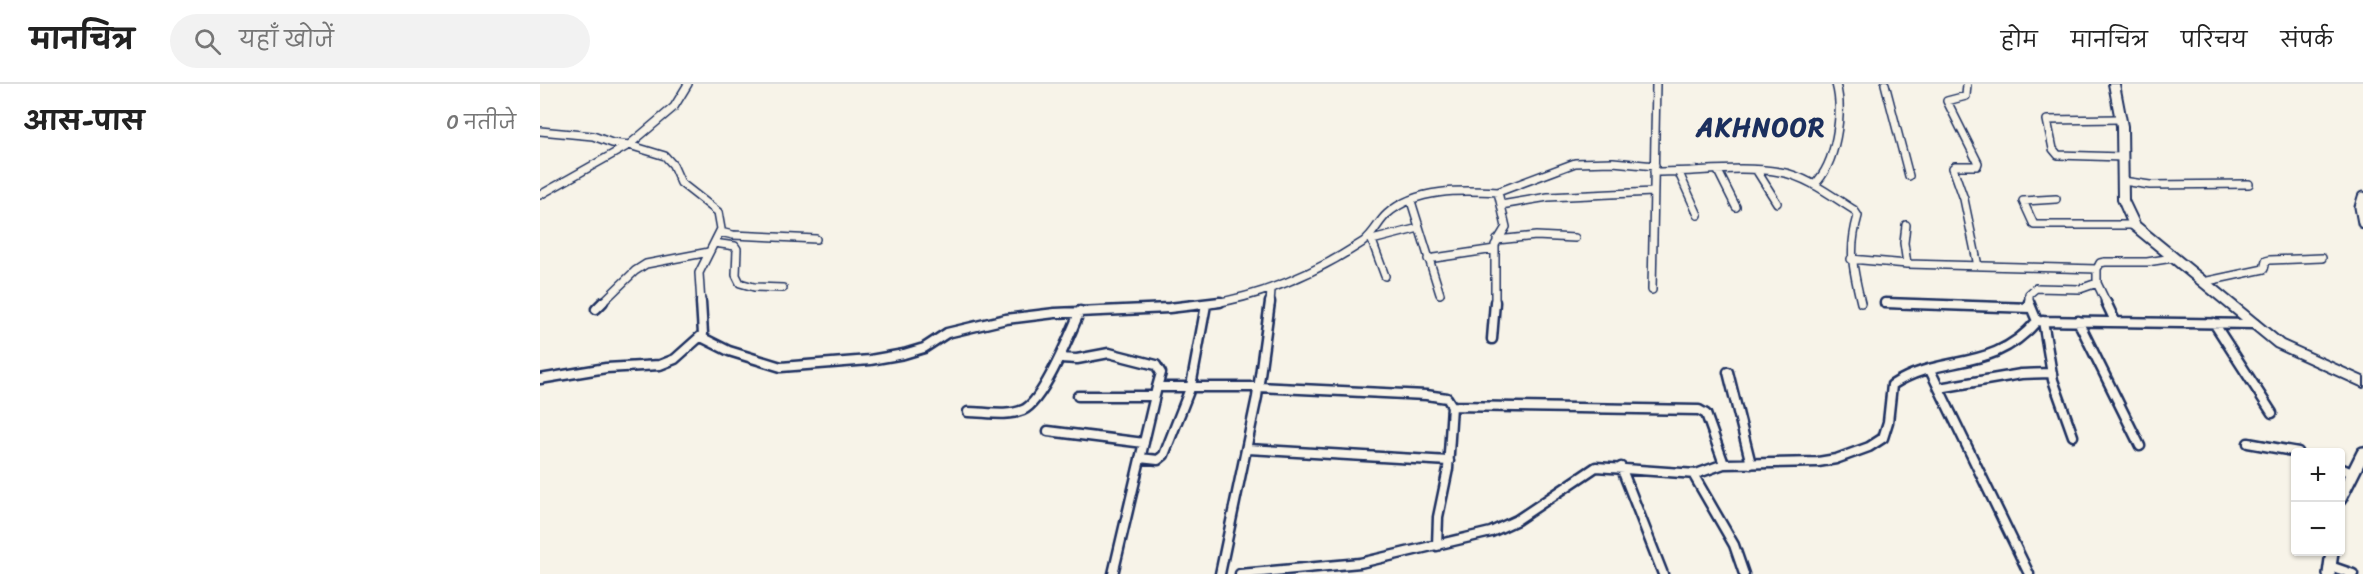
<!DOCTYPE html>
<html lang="hi">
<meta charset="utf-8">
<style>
:root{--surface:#fff;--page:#f2f2f2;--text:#222;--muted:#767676;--line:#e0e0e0}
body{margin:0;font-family:Sriracha,"Playpen Sans Deva",sans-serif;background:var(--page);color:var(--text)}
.controls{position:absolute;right:18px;bottom:18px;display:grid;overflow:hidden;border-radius:6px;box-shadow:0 2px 4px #0004}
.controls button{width:54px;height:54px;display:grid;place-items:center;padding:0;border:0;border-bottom:2px solid var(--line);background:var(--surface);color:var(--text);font:30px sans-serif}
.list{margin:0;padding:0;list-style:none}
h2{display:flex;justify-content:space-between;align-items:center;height:78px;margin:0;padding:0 24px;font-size:26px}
h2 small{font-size:20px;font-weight:400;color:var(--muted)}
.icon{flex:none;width:33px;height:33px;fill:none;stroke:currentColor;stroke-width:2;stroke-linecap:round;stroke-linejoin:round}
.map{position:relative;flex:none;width:1823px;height:490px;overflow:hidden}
header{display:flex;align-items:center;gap:36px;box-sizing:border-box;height:84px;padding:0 30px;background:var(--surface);border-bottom:2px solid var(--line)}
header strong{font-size:28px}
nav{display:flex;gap:33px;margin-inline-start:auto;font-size:21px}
.search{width:420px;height:54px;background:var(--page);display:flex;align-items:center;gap:15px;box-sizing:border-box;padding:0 21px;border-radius:33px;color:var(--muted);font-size:22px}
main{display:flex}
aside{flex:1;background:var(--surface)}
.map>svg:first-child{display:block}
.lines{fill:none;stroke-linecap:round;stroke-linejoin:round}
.street-far1-casing{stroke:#1b2f5e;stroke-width:10}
.street-casing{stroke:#1b2f5e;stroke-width:13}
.secondary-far1-casing{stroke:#1b2f5e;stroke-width:13}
.secondary-casing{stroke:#1b2f5e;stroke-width:16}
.primary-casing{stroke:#1b2f5e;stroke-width:4}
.street-far1{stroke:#f7f3e8;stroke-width:7}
.street{stroke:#f7f3e8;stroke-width:8}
.secondary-far1{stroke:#f7f3e8;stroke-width:9}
.secondary{stroke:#f7f3e8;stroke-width:11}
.primary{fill:#f7f3e8;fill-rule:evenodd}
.labels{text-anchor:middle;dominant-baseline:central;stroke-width:4.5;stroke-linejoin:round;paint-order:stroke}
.district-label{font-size:26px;font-weight:bold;letter-spacing:1.5px;fill:#1b2f5e;stroke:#f7f3e8}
</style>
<header>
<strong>मानचित्र</strong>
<div class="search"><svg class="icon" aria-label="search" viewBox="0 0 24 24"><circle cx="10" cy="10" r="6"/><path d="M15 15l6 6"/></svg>यहाँ खोजें</div>
<nav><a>होम</a><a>मानचित्र</a><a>परिचय</a><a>संपर्क</a></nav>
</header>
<main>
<aside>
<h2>आस-पास<small>0 नतीजे</small></h2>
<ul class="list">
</ul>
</aside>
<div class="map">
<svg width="1823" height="490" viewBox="0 0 1823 490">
<rect width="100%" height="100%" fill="#f7f3e8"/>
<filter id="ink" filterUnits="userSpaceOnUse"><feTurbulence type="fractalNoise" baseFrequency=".0167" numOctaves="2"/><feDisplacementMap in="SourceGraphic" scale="12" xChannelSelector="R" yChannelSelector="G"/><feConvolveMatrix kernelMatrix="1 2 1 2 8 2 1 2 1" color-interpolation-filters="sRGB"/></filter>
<g filter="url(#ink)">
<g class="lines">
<!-- street-far1 casing -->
<g class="street-far1-casing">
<path id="street-far1" d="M148 0 134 23 89 61 125 72 133 81 141 99 178 128 181 145 159 189 161 220
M1345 0 1369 92
M1427 0 1426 12 1407 17 1438 79 1437 82H1415L1413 84 1424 115 1438 182
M1580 35 1507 36 1513 65 1518 71 1582 73
M0 47 53 52 72 59 89 61
M1178 87 1196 123
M1217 87 1237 119
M1114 88C1155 89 1199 81 1240 88 1266 92 1292 112 1314 126L1318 132C1308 167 1313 185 1321 219
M1139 89 1158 131
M1583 97 1610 101 1709 100
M1274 101C1296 80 1304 29 1296 0
M0 111 89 61
M1516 115 1483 117 1494 141H1594
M871 117 900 210
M961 121 1008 113 1113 108
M1366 141 1364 159 1367 180
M180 148 193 151 276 155
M831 154 845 192
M832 156 879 144
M957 156 996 152 1035 154
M174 159 195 162 197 165 196 191 200 199 214 203 243 204
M888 175 955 165
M1311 175 1367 180 1557 185 1560 179 1565 178H1607L1633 174
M1557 185V199L1567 220
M1663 198 1724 185 1726 177 1730 176 1782 174
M1112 206 1116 0
M1345 219 1364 220
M61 220 95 187 106 180 169 168
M670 220C726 211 777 188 823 158 834 150 838 138 847 130 876 104 922 106 958 108
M730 220 731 206
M955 220V161L966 143 958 108 1035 79 1073 78 1115 82
M1489 220V210L1496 204 1540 205 1557 199"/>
</g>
<!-- street casing -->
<g class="street-casing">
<path id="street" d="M1489 218 1497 237 1715 240
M1566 218 1575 237
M1345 219 1491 224
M56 225 63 218
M1503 237 1513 296 1533 352
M1538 237 1600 362
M1674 239 1732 329
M161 253 189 267 241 283 330 276 364 270 384 264 407 249 466 235 515 229 629 224 680 218
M952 255 955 218
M520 274 537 275 569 269 616 281 621 289 617 303
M1390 286 1489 490
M1188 288 1211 380
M0 295 66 284 120 281 135 275 163 250 161 218
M1399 304 1481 290 1512 289
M538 312H614
M428 328C445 328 467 333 483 326 503 318 531 248 540 227
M508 347 604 359
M1708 359 1758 368
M708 365 909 377
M600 374 618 376 624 371 651 302 666 221
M1081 383 1123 490
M1800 384 1812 389
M1153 390 1194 461 1204 490
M897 462 898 433 908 385 912 322 1159 326 1166 330 1184 380
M1790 482 1813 490
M573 490 617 303H719L886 311 907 314 912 322
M680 490 717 313 730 218
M700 490 820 479 951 448 977 436 1056 383 1156 390 1184 380 1278 378 1296 375 1329 363 1343 354 1348 338 1352 301C1401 269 1452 290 1497 237"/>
</g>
<!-- secondary-far1 casing -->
<g class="secondary-far1-casing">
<path id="secondary-far1" d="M1823 113 1820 123 1823 139"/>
</g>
<!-- secondary casing -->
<g class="secondary-casing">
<path id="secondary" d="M1800 415 1823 369
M1789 490 1792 468"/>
</g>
<!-- primary casing -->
<g class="primary-casing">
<path id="primary" d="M1569 0H1579L1587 42 1588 116 1599 139 1743 257 1823 293V303L1735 263 1590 144 1578 116 1577 42Z"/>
</g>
<!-- street-far1 -->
<use href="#street-far1" class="street-far1"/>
<!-- street -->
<use href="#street" class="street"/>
<!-- secondary-far1 -->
<use href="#secondary-far1" class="secondary-far1"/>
<!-- secondary -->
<use href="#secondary" class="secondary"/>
<!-- primary -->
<use href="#primary" class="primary"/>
</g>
</g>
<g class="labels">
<!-- district labels -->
<g class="district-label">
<text x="1221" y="43">AKHNOOR</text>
</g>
</g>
</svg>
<div class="controls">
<button>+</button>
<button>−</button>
</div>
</div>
</main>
